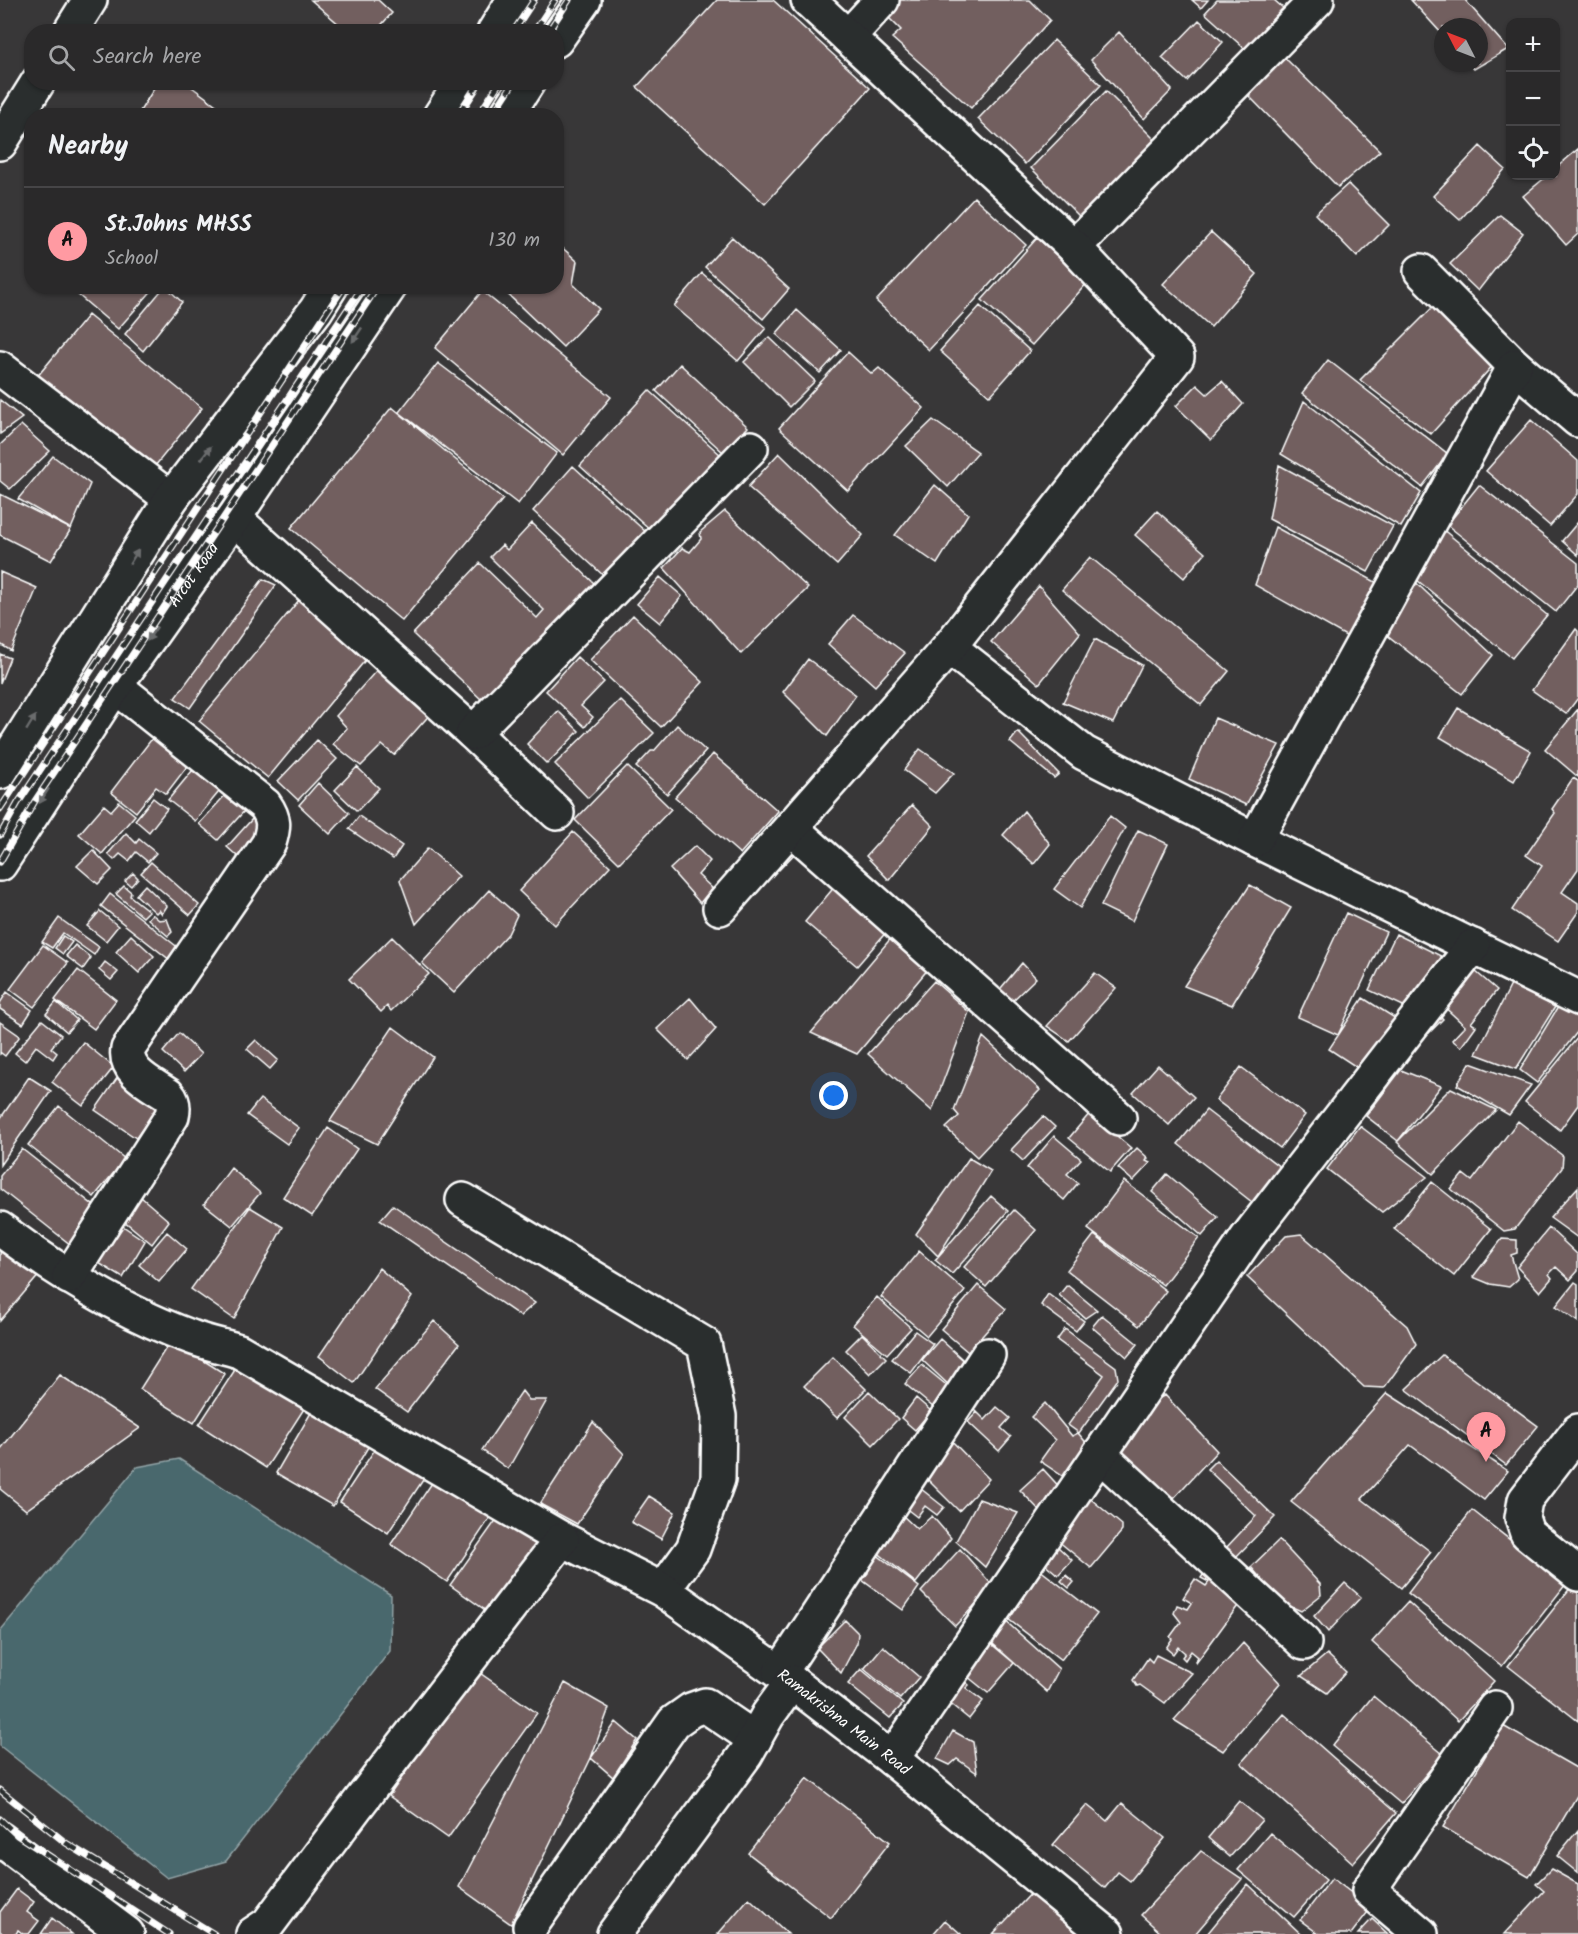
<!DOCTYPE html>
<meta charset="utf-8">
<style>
:root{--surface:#2a292a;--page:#363536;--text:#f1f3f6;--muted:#a5a6a8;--line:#464547;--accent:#ff9aa2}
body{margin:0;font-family:Kalam,sans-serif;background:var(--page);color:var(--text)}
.controls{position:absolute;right:18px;top:18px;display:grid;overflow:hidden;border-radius:12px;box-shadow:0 2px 4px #0004}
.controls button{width:54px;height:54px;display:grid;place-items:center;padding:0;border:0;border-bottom:2px solid var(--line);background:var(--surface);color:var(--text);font:30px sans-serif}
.compass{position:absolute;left:1434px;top:18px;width:54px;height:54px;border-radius:50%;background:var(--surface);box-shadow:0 2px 4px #0004;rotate:312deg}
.you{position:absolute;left:834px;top:1096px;width:21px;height:21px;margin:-15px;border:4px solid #fff;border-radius:50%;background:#1a73e8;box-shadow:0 0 0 9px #1a73e833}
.badge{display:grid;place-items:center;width:39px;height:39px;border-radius:50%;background:var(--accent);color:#111;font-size:20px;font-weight:700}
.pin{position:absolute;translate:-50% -50px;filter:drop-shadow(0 2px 3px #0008)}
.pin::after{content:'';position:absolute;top:32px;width:21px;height:18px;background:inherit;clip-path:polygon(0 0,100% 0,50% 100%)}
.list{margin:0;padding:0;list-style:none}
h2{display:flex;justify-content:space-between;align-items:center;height:78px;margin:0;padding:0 24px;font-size:26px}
h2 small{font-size:20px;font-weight:400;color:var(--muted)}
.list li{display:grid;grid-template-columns:39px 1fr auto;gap:18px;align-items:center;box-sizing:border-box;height:108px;padding:0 24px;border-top:2px solid var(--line)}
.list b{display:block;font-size:22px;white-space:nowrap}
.list p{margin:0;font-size:20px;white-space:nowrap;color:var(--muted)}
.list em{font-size:20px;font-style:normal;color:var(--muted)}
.icon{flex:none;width:33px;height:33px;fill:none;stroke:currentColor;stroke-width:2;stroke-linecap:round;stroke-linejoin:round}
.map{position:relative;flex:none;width:1578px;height:1934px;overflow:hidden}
.search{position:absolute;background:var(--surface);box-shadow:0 2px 4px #0004;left:24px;top:24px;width:540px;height:66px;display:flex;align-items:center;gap:15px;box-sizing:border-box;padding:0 21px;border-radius:24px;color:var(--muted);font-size:22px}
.panel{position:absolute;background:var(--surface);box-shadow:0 2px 4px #0004;left:24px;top:108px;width:540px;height:186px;border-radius:24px}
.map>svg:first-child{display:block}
.water{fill:#4a676d;stroke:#92a4a7;stroke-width:1.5}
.building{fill:#725f5f;stroke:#fff;stroke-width:1.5}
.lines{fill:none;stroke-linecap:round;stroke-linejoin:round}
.minor-casing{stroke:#fff;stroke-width:38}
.major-casing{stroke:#fff;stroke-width:38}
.minor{stroke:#2a2d2e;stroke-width:33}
.major{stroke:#2a2d2e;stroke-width:33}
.rail-casing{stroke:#fff;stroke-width:7}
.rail{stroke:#2a2d2e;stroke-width:4.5;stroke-dasharray:14;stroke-linecap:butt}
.oneway{fill:#6a6c6d}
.labels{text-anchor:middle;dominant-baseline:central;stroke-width:5;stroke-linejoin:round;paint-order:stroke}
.street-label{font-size:16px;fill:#fff;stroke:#2a2d2e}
</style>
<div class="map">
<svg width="1578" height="1934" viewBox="0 0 1578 1934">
<rect width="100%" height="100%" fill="#383738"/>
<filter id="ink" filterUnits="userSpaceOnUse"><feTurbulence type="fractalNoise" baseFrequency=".0167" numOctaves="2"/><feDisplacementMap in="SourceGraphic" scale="12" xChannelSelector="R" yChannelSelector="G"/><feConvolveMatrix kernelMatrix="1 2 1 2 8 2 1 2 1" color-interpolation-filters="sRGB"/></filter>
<g filter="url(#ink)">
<!-- water -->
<path class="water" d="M179 1459 391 1595 390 1651 226 1861 167 1878 0 1746V1631L137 1467Z"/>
<!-- building -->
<path class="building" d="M311 0H378L392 13 375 32H348Z
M717 0H773L870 88 765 204 637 87Z
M900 0H1030L1050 20 971 108 892 38 901 30 886 15Z
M1192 0H1208L1201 8Z
M1217 0H1274L1283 8 1245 49 1205 13Z
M1411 0H1465L1508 49 1474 69 1468 63H1479V27H1443V35Z
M1199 20 1223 42 1187 81 1162 58Z
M1119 32 1172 90 1144 119 1091 60Z
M1054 40 1101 85 1025 164 978 119Z
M1283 56 1380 151 1338 187 1247 94Z
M158 82H185L231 116H137Z
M1106 91 1164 149 1088 225 1031 168Z
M1480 146 1505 169 1460 220 1433 196Z
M1578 149V234L1566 245 1523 196 1547 176H1556V168Z
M1348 184 1389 225 1357 257 1315 214Z
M974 197 1026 245 929 350 876 301Z
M1500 215 1523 233 1478 291 1450 264Z
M1211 232 1257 274 1211 327 1163 284Z
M732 237 789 289 763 319 705 267Z
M1037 238 1088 282 1032 345 982 300Z
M556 242 577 261 573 284 599 309 563 347 499 286H556Z
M702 273 766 328 738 361 674 306Z
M72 286H156L118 329 70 288Z
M165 286 182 302 143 351 125 334Z
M482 291 611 397 563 455 435 348Z
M980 306 1030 351 990 396 940 351Z
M1433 307 1496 362 1431 434 1360 380Z
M797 310 841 350 820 373 776 334Z
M88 315 202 408 151 471 36 378Z
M769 337 815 381 789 407 744 362Z
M848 352 872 374 879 368 924 408 848 491 779 428Z
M1328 360 1448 454 1422 487 1302 393Z
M438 363 557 453 518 504 399 412Z
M680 364 748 427 724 453 656 391Z
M1222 381 1243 404 1211 440 1176 406 1197 385 1207 394Z
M649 390 722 456 653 532 580 466Z
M0 400 22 418 0 434Z
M1304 401 1421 493 1401 527 1281 454Z
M392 407 503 499 402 621 291 528Z
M933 420 978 452 948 487 906 446Z
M1531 420 1578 461V494L1550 526 1486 471Z
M21 425 50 451 10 489 0 481V445Z
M779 453 863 535 837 565 748 487Z
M53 456 90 484 71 529 18 499Z
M1279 465 1393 526 1368 572 1269 519Z
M573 466 646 532 605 577 533 511Z
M935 485 968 514 937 564 895 535Z
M1479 485 1578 563V584L1556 612 1447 525Z
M0 494 71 529 51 561 0 535Z
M725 511 808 588 741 654 664 568 682 548 690 552 701 539 700 532Z
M1157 511 1205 553 1184 578 1135 535Z
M1578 522V555L1562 541Z
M532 523 597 586 483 701 413 634 480 563 537 618 544 610 490 557 502 545 507 550Z
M1275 527 1383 586 1353 640 1255 585Z
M1441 528 1547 615 1512 658 1406 571Z
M1090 557 1229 671 1201 705 1062 590Z
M0 572 37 588 11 651 0 644Z
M660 577 682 596 660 623 637 604Z
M1410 577 1493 655 1462 694 1377 627Z
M263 579 276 585 190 708 175 698Z
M1039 586 1080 633 1039 684 991 642Z
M299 600 367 658 268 778 199 721Z
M633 615 703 682 661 727 590 660Z
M853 615 905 653 875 686 828 644Z
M1576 629 1578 631V698L1566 714 1532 690Z
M1095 639 1142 665 1113 723 1063 702Z
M0 654 10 658 0 683Z
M577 657 604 682 581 706 593 717 585 727 546 691Z
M808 659 856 695 827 736 783 692Z
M383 663 433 711 394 755 382 745 361 766 333 744 347 728 336 716Z
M620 700 654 733 588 798 555 764Z
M1458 708 1531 751 1514 781 1440 737Z
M1578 709V777L1545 749Z
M558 711 579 731 547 764 527 744Z
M1215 718 1279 745 1246 805 1189 779Z
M677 725 706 751 667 794 636 767 651 751H654Z
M157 732 192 760 166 794 156 787 136 812 111 792Z
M1018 732 1059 774 1054 778 1010 742Z
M317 740 337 759 298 800 278 781Z
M920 749 954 773 935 793 904 770Z
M713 754 778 811 740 854 675 797Z
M197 765 223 787 195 821 168 800Z
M627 766 671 809 619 863 575 820Z
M357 767 379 788 357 811 335 790Z
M1573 778 1578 781V869L1562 892 1578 903V912L1558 941 1512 910 1542 866 1526 855 1555 813 1552 809Z
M318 783 349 813 330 834 299 805Z
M228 792 246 809 218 840 199 824Z
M153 798 167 809 149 832 135 820Z
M119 802 135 815 102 854 79 834 104 805 111 811Z
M912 805 933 826 889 880 866 856Z
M1024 811 1050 844 1034 864 1003 835Z
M359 816 402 846 393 859 349 829Z
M1110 816 1125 828 1080 908 1054 889Z
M254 817 265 843 246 864 227 847Z
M1138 830 1168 844 1132 921 1101 906Z
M573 832 610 866 555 925 519 891Z
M126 833 136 843 139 839 156 853 148 862 136 852 129 861 120 854 114 860 108 854Z
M695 846 710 861 698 875 712 888 700 903 670 869Z
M428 848 459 876 416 924 400 880Z
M800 848 779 870 768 859Z
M93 850 112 870 98 884 77 866Z
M151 862 199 905 190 915 141 873Z
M133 873 138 878 131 886 125 881Z
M145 885 167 906 162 914 159 910 156 913 136 895Z
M836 885 888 930 857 966 805 922Z
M1250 885 1291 908 1232 1005 1184 986Z
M124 886 131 892 130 896 149 911 143 917 116 894Z
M489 890 517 915 508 934 454 993 422 963Z
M110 894 180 949 170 960 101 906Z
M100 911 118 926 106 941 87 926Z
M1346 913 1386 932 1338 1035 1298 1017Z
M152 914 159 920 167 919 172 932 168 936 148 919Z
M59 918 99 947 94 955 63 933 52 948 42 942Z
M1396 934 1445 958 1418 1013 1369 990Z
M131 935 154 956 139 973 116 952Z
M63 936 72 942 63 954 55 948Z
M392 937 429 974 391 1011 387 1006 381 1012 349 979Z
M892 937 929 968 857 1054 811 1033Z
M43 945 68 963 34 1007 10 989Z
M75 945 91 958 83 969 66 956Z
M105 962 118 972 111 980 99 970Z
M1022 963 1036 978 1009 1004 996 994Z
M1468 965 1497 990 1471 1023 1476 1026 1461 1047 1452 1040 1465 1026 1439 1002Z
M78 970 116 1000 94 1029 55 1000Z
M1095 973 1116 988 1069 1041 1047 1026Z
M934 981 969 1012 932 1111 868 1054Z
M1512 983 1555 1007 1516 1069 1476 1054Z
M7 992 32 1010 23 1024 0 1009V1003Z
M690 998 716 1029 688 1060 657 1029Z
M1363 998 1398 1020 1364 1072 1329 1049Z
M56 1002 77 1020 67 1032 46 1014Z
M1558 1007 1578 1018V1031L1537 1083 1520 1070Z
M1433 1008 1443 1019 1429 1033 1418 1026Z
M42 1020 61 1035 51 1048 57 1053 53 1059 36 1046 25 1061 15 1053Z
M0 1022 20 1036 5 1056 1 1053 0 1054Z
M393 1027 433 1057 377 1144 330 1121Z
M179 1033 201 1054 184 1072 163 1052Z
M983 1037 1040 1090 977 1157 946 1128 959 1116 954 1110Z
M1578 1037V1105L1560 1130 1525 1102Z
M256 1040 278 1060 270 1069 247 1049Z
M83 1042 114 1067 83 1106 52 1082Z
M1470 1063 1531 1085 1509 1115 1457 1085Z
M1158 1065 1194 1097 1169 1125 1133 1093Z
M1241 1067 1305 1115 1280 1148 1216 1100Z
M1401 1070 1441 1086 1398 1141 1366 1116Z
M122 1071 163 1099 136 1138 95 1110Z
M29 1077 51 1091 0 1165V1119Z
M1451 1088 1496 1110 1433 1174 1397 1142Z
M260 1099 299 1128 287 1144 247 1115Z
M59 1106 125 1159 94 1197 28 1145Z
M1206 1110 1285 1171 1257 1206 1178 1144Z
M1090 1113 1131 1148 1110 1172 1069 1138Z
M1043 1116 1055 1127 1023 1161 1011 1150Z
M1518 1121 1563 1156 1562 1168 1515 1229 1504 1231 1451 1189 1463 1174 1472 1181Z
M1360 1126 1427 1177 1382 1212 1327 1169Z
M328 1128 357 1149 312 1216 283 1197Z
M1054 1136 1081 1159 1067 1174 1078 1183 1064 1200 1027 1168Z
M1137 1148 1148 1158 1146 1161 1150 1163 1133 1181 1118 1168Z
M22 1149 98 1209 71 1245 0 1189V1176Z
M969 1158 991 1171 938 1256 916 1234Z
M231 1168 260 1193 232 1226 204 1204Z
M1167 1174 1218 1217 1202 1236 1152 1192Z
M1124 1181 1199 1238 1163 1285 1088 1229Z
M1432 1182 1491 1229 1454 1276 1394 1229Z
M1578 1187V1238L1550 1218Z
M134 1191 169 1221 152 1244 117 1215Z
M991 1196 1008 1211 952 1274 935 1260Z
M393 1205 535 1303 520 1316 380 1220Z
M250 1207 283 1227 234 1319 191 1289Z
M1014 1210 1036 1230 986 1287 964 1267Z
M114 1220 145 1241 123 1278 89 1257Z
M1549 1228 1578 1255V1271L1570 1280 1556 1267 1549 1274 1552 1278 1540 1292 1517 1267Z
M167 1232 187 1249 159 1282 139 1265Z
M1301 1234 1407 1326 1416 1344 1384 1388 1364 1387 1247 1277 1286 1236Z
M1094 1235 1166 1291 1139 1326 1067 1270Z
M1502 1239 1517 1240V1253L1511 1255 1518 1279 1509 1287 1490 1284 1473 1277Z
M0 1240 40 1274 0 1321Z
M919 1251 965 1291 927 1336 881 1297Z
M379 1268 412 1297 354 1383 319 1356Z
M1575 1282 1578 1284V1322L1556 1306Z
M978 1285 1006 1309 968 1352 941 1329Z
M1067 1285 1097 1310 1085 1318 1059 1295Z
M1048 1294 1084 1321 1076 1331 1041 1305Z
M877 1297 911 1328 887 1354 853 1325Z
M1102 1315 1138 1344 1127 1357 1092 1327Z
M434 1321 459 1344 407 1412 375 1389Z
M1065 1329 1116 1367 1118 1379 1079 1433 1068 1425 1104 1375 1057 1340Z
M915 1331 933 1344 911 1373 892 1359Z
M862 1334 886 1358 870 1374 846 1350Z
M940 1339 970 1366 951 1387 922 1360Z
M171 1340 225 1374 194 1423 140 1389Z
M1442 1355 1538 1426 1506 1465 1406 1389Z
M833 1357 866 1389 837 1418 804 1386Z
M242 1359 309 1401 266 1468 199 1425Z
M922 1365 950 1388 934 1408 905 1384Z
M60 1375 140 1428 26 1510 0 1489V1450Z
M522 1391 529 1400H547L508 1469 482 1450Z
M869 1391 898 1419 873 1445 845 1417Z
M1387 1393 1508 1471 1484 1500 1410 1445 1362 1499 1431 1552 1401 1588 1291 1502Z
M1165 1395 1217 1451 1173 1499 1110 1452 1143 1408Z
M916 1398 931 1411 915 1430 901 1418Z
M1045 1403 1072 1436 1078 1433 1095 1453 1070 1481 1040 1461 1055 1440 1031 1417Z
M316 1404 374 1437 333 1506 276 1473Z
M970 1405 985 1420 997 1407 1010 1418 1001 1428 1011 1437 999 1451 968 1422 977 1412Z
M593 1422 624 1454 577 1524 540 1504Z
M947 1436 989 1479 959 1511 919 1471Z
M379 1443 427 1474 388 1533 340 1502Z
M1216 1460 1275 1517 1234 1559 1225 1549 1256 1516 1207 1469Z
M1043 1469 1064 1492 1042 1513 1020 1490Z
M440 1471 496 1509 447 1582 391 1544Z
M911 1481 944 1507 937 1515 925 1506 917 1517 895 1500Z
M1086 1495 1122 1525V1531L1091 1568 1052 1536Z
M649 1496 675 1512 661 1539 631 1522Z
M979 1499 1018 1513 985 1567 956 1541Z
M504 1509 542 1537 488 1612 450 1585Z
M1472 1510 1566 1584 1502 1666 1408 1593Z
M901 1514 917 1529 932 1516 951 1538 916 1583 867 1544Z
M1279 1540 1320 1584 1321 1595 1301 1611 1281 1602 1251 1567Z
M1057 1546 1072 1560 1058 1575 1043 1562Z
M960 1549 993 1586 955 1626 921 1592Z
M872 1551 919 1587 903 1610 862 1580 868 1573 867 1555Z
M1035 1566 1097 1614 1061 1660 999 1612Z
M1205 1572 1240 1603 1196 1663 1195 1662 1198 1657 1191 1651 1185 1660 1182 1657 1185 1653 1178 1647 1173 1654 1166 1648 1172 1639 1170 1637 1181 1622 1174 1613 1177 1605 1188 1609 1192 1603 1183 1598 1195 1579 1206 1586 1209 1582 1201 1578Z
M1066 1575 1074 1582 1069 1588 1061 1581Z
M1345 1583 1361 1597 1328 1632 1314 1616Z
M1571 1587 1578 1593V1721L1508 1666Z
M1408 1602 1494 1681 1458 1721 1372 1642Z
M1001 1617 1059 1669 1047 1692 984 1636Z
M845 1620 858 1633 857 1643 841 1673 817 1648Z
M983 1637 1014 1663 988 1693 957 1668Z
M1243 1643 1280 1683 1223 1751 1174 1720Z
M883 1646 919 1677 900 1699 864 1669Z
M1327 1654 1346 1672 1327 1693 1301 1676Z
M1156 1655 1192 1673 1165 1703 1140 1685 1137 1686 1133 1680 1148 1658 1152 1662Z
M861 1669 903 1704 890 1718 848 1684Z
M477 1671 537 1713 448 1838 389 1796Z
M960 1677 969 1685 966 1688 983 1701 969 1719 942 1697Z
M565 1683 609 1708 591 1758 511 1924 459 1887Z
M1373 1696 1443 1754 1401 1804 1332 1746Z
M1284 1714 1396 1813 1353 1863 1241 1763Z
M616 1722 637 1740 613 1777 591 1758Z
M1503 1726 1578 1769V1794L1529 1877 1443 1827Z
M953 1731 973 1742 977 1773 957 1759 950 1765 937 1759Z
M807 1778 890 1842 831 1918 748 1853Z
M1239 1801 1262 1820 1230 1857 1208 1838Z
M1122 1803 1165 1838 1130 1881 1118 1872 1105 1888 1053 1845 1087 1805 1107 1821Z
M1578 1830V1873L1557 1856Z
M1270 1833 1326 1880 1294 1917 1238 1870Z
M1201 1851 1242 1879 1195 1934H1162L1141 1915Z
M1551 1869 1578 1884V1934H1504L1544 1891 1536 1884Z
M1332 1878 1371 1908 1351 1934H1319L1300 1920Z
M1248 1884 1301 1934H1207Z
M1037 1887 1092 1934H993Z
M17 1889 34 1902 27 1912 39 1921 29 1934H23L18 1930 16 1934H3L0 1931V1912Z
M749 1898 788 1934H718Z
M52 1918 72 1934H41Z
M1372 1919 1388 1934H1358Z
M945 1920 961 1934H933Z"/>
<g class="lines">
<!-- minor casing -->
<g class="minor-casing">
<g id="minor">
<path d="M70 32 90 0"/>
<path d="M848 37 882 0"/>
<path d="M0 143 38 82"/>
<path d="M1074 247 1317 0"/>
<path d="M1421 271 1515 366 1578 420"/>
<path d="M0 368 171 499"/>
<path d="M234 518 473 733 557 813"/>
<path d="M949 647 1084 753 1255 840 1578 998"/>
<path d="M473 733 751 448"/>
<path d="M791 828 1119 1118"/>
<path d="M1255 840 1515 366"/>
<path d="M720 908 949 647 1177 357 1074 247 808 0"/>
<path d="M463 1200 704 1344 719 1416 718 1479 693 1549 663 1590"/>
<path id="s1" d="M0 1229C58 1272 122 1312 191 1337 206 1343 223 1346 239 1351L562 1539 663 1590 780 1673 892 1759 1107 1934"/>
<path d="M69 1277 172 1116C174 1108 174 1102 168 1095 152 1084 124 1072 128 1049L269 843C274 827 275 819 265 805L115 686"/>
<path d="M1578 1431 1525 1500 1522 1518 1527 1533 1578 1574"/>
<path d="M1099 1454 1304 1643"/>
<path d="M780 1673 988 1355"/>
<path d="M892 1759 1247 1238 1473 946"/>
<path d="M0 1839 127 1934"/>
<path d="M530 1927 674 1722 691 1710 705 1705 755 1739"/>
<path d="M253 1934 268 1924 355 1808 562 1539"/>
<path d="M614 1934 746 1754 768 1715 792 1682"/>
<path d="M1421 1934 1369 1890 1495 1708"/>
</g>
</g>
<!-- major casing -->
<g class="major-casing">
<g id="major">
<path d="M494 32 514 0"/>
<path d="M556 40 584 0"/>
<path d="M440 116 462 82"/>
<path d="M506 116 528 82"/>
<path d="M0 772 171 499 316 310 331 286"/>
<path id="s2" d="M0 864 115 686 234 518 390 286"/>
</g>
</g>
<!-- minor -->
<use href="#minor" class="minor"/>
<!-- major -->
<use href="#major" class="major"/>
<!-- rail casing -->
<g class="rail-casing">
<path id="rail" d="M513 32 534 0
M534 32 555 0
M548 32 569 0
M457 116 479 82
M478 116 500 82
M492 116 514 82
M0 809 344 286
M0 835 18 803 363 286
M0 862 35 801 378 286
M0 1790 66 1843 214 1934
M0 1819 17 1835 169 1934"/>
</g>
<!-- rail -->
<use href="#rail" class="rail"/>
</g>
<!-- one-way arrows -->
<defs><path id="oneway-solid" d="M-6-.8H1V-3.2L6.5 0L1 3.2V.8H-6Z" transform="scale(1.5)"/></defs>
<g class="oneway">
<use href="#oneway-solid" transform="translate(357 335) rotate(124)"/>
<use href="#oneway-solid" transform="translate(206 453) rotate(-53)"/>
<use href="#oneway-solid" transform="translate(134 557) rotate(-58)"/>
<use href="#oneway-solid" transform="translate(152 634) rotate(125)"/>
<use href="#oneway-solid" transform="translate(31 723) rotate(-58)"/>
<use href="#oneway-solid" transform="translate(44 796) rotate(123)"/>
</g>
</g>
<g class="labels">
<!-- street labels -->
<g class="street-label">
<text stroke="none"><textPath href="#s2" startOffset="348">Arcot Road</textPath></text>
<text stroke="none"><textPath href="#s1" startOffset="981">Ramakrishna Main Road</textPath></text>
</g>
</g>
</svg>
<div class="controls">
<button>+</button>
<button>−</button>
<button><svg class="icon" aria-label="locate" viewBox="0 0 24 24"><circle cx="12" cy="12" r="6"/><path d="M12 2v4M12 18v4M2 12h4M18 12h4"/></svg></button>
</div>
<svg class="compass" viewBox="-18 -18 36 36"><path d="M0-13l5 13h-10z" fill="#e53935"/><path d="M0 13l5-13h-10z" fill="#a5a6a8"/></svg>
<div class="you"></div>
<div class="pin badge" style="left:1486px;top:1462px">A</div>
<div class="search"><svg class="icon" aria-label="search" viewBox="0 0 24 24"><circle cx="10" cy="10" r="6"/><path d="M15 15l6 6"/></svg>Search here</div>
<section class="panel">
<h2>Nearby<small></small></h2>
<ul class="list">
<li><span class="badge">A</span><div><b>St.Johns MHSS</b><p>School</p></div><em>130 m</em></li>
</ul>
</section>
</div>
